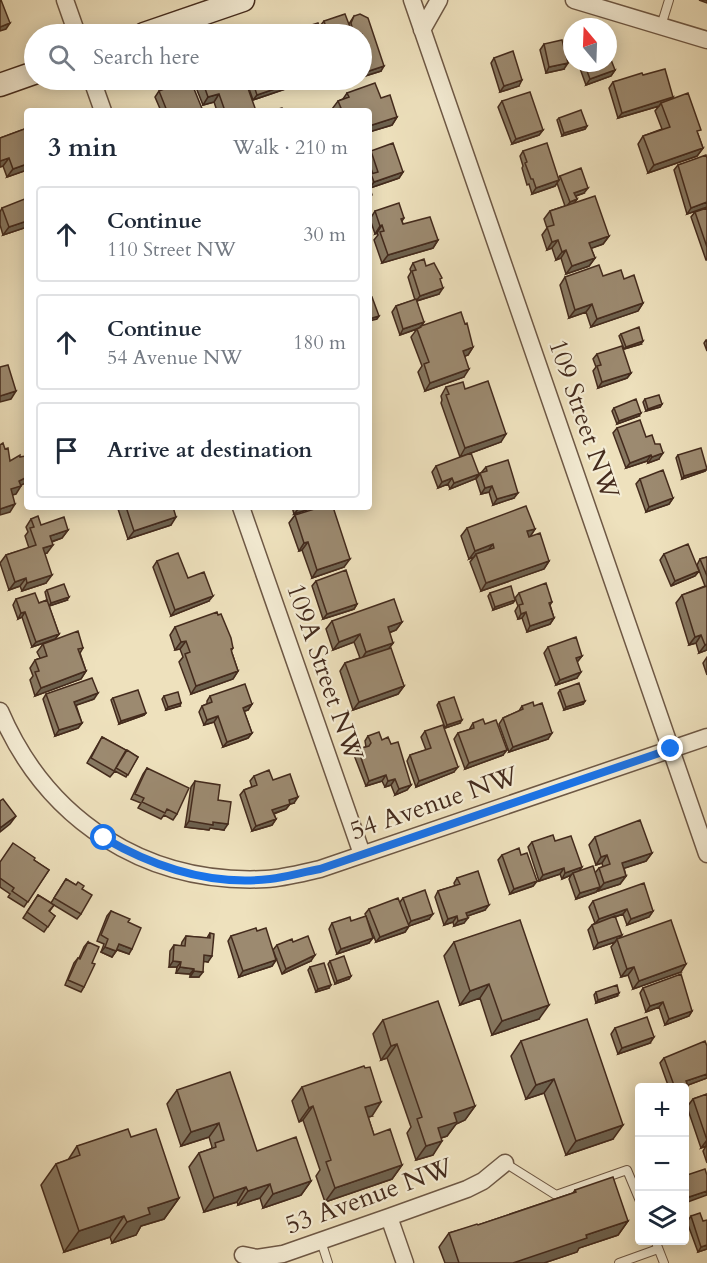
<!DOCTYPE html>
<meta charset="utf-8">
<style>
:root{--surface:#fff;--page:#f6f6f7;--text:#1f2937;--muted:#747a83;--line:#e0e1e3}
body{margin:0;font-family:Cardo,serif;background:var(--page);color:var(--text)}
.controls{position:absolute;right:18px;bottom:18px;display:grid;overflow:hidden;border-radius:6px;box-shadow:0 3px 15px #0003}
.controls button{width:54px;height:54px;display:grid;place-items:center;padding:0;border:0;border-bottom:2px solid var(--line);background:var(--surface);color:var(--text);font:30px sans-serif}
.compass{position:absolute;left:563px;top:18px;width:54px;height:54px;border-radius:50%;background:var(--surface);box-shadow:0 3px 15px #0003;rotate:341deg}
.stop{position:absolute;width:18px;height:18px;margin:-14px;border:4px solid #1a73e8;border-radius:50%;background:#fff}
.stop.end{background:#1a73e8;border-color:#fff;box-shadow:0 2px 6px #0008}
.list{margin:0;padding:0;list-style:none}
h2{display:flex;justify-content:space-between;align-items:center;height:78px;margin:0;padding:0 24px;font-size:26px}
h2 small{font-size:20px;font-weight:400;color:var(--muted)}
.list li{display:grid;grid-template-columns:39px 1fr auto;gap:18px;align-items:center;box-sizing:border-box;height:96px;margin:0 12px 12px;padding:0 12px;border:2px solid var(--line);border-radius:6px}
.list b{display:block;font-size:22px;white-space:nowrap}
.list p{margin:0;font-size:20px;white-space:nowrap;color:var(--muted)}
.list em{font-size:20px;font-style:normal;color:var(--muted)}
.icon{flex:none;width:33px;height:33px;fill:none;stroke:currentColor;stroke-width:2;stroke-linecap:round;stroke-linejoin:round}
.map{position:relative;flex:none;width:707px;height:1263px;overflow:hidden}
.search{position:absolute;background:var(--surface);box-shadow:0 3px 15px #0003;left:24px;top:24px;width:348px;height:66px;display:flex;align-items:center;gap:15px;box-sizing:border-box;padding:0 21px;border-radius:33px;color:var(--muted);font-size:22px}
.panel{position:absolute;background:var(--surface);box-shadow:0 3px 15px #0003;left:24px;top:108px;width:348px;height:402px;border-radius:6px}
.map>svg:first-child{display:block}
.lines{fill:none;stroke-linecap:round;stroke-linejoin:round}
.lane-casing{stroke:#6e5845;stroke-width:10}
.street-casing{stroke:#6e5845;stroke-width:19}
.secondary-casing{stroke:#442b1d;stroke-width:25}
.lane{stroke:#f4ecd4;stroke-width:8}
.street{stroke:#f4ecd4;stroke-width:16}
.secondary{stroke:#f4ecd4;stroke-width:22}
.wall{fill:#867760;stroke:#442b1d;stroke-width:1.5}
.shaded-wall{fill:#6d614e;stroke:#442b1d;stroke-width:1.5}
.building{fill:#9c8a70;stroke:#442b1d;stroke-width:1.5}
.route{stroke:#1a73e8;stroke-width:8}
.labels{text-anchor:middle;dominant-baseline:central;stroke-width:4.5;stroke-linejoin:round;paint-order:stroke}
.street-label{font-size:26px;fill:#442b1d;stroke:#f4ecd4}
</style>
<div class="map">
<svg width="707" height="1263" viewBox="0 0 707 1263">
<rect width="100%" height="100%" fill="#eee1bd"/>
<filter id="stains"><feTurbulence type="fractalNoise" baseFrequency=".00333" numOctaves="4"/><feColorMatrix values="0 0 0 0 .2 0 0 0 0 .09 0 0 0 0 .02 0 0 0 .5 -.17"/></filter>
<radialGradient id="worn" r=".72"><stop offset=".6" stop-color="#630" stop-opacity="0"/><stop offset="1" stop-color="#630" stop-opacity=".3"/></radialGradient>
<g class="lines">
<!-- lane casing -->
<g class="lane-casing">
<path id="lane" d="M661 26 669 0
M505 1163 556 1195 627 1170 640 1201
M655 1240 664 1263
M321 1241 328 1263
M619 1263 658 1249"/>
</g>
<!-- street casing -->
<g class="street-casing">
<path id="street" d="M65 0 77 34
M412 0 707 854
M574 0 707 40
M422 30 439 0
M92 80 103 111
M241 507 362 854
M0 711C47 821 146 885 266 879 284 878 302 873 320 869L707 737
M389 1217 405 1263
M243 1255 257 1258 283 1254 389 1217 467 1189 483 1181 505 1163"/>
</g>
<!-- secondary casing -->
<g class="secondary-casing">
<path id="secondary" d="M144 34 243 0
M0 85 34 73"/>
</g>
<!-- lane -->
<use href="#lane" class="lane"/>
<!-- street -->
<use href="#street" class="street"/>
<!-- secondary -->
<use href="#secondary" class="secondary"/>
</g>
<!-- wall -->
<path class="wall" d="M354 16 381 71 362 77V34H323L320 26 324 21 349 24Z
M544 44 564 69 546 73 540 50Z
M494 58 519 86 500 92 491 63Z
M578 63H608L615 70 611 76 586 85Z
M643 75 672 99 698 134 703 148 697 156 648 173 638 144 643 136 662 129 655 111 659 106 618 118 609 88 613 82Z
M193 80H245L253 111H217L214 102 203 105Z
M246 80H315L313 83 306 85 301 82 292 85V83L288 88 253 100Z
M184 87 203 111H161L155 97 159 91Z
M347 93 381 98 397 117 392 125 369 132V111H333L332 109 338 101 343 99Z
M502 101 543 130 539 135 512 144 498 107Z
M559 118 587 126 585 129 562 136 557 120Z
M27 128V170L7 177 3 166 0 167V138Z
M371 151 403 172 399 178 370 188 369 178 373 174 369 163V153Z
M523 151 558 178 560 176 584 193 576 196 577 199 574 203 609 236 603 244 591 248 595 258 589 266 566 274 561 258 556 260 552 248 547 250 542 235 547 228 544 219 550 211 565 206 557 183 555 186 532 194 529 184 527 185 522 168 523 166 520 156Z
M707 158V207L687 214 674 170 678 165Z
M2 208 27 227 3 235 0 225V212Z
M707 208V260H706L691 217 695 212Z
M375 211 404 218 402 221 403 224 438 240 433 248 382 263 374 240 378 235 377 233 375 234 370 219Z
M413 263 426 266 440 281 439 294 417 301 422 325 473 347 468 355 465 356 464 377 425 391 418 372 422 366 411 337 417 329 400 335 392 312 396 306 415 300 408 277 411 272 410 269Z
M603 276 624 279 643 303 638 311 591 327 586 312 569 318 560 285 565 277Z
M621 334 641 344 624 349 619 336Z
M706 340H707V351L704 343Z
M597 354 631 373 627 378 598 388 593 371 596 367 593 359Z
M446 387 465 389 501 442 460 457 441 403 442 400 441 396Z
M645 399 662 404 660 407 646 411 643 402Z
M614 408 639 416 617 424 612 411Z
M617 428 646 437 659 459 648 463 647 461 626 468 613 433Z
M678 455 707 469 705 471 682 479 676 458Z
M436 466 479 474 475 479 450 489 448 484 438 488 432 472Z
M486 467 514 498 493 505 489 492 481 494 476 479Z
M640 479 673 498 669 504 646 512 636 484Z
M120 507H173L171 525 128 539 118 509Z
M292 507H316L294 514Z
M295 515 344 567 312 578 302 550 299 551 289 523Z
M31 519 41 525 68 530 62 538 52 542 47 553H45L46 583 22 591 20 586 9 590 0 563 6 555 29 548 25 536 28 532 26 527Z
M467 528 535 529 530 536 549 561 544 569 481 591 470 562 474 557 469 559 461 536Z
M664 554 699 571 695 576 671 586 660 560Z
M707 557V650L699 653 696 643 689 645 676 603 682 595 705 586 697 565 700 559Z
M157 561 188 578 209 601 171 616 153 567Z
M316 581 357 604 354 609 323 619 312 586Z
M47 590 67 600 49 606 59 634 55 639 32 647 22 617 18 619 13 605 16 599 39 603 47 600 45 592Z
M490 593 515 600 513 603 493 610 488 596Z
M519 593 552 602 550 605 554 618 550 624 527 632 522 618 518 619 515 611 518 606 515 598Z
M332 621 402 622 396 630 389 633 393 643 389 648 404 686 398 694 353 710 340 671 345 663 360 658 354 642 333 650 326 629Z
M175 627 233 648 231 651 232 653 238 671 233 679 191 694 179 662 183 657 180 649 175 650 170 635Z
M43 644 83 648 80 653 86 671 81 679 35 696 30 680 33 676 30 668 35 660 40 658 37 652Z
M548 647 582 656 577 662V678L556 685 544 653Z
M707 657V675L703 663Z
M560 690 585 701 583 704 564 710 558 693Z
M46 694 94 699 76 705 82 723 78 728 55 736 43 699Z
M164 696 180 706 166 710 162 699Z
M210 696 252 704 248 710 244 711 252 733 248 738 223 747 214 722 204 725 199 712 202 706 207 704V701Z
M113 698 146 713 144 715 119 724 111 700Z
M439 702 460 723 445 728 437 705Z
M522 706 548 739 509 752 499 724 503 718 519 711Z
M473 723 485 724 503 755 465 769 454 739 458 733 469 730Z
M425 731 454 772 416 787 407 761 410 755 426 750 421 737Z
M368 736 382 740 391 744 411 785 407 790 395 795 391 785 385 787 382 781 366 786 354 755 358 749 366 747 365 741Z
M102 737 138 757 126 777 115 771 110 777 87 763Z
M147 768 177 814 173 820 164 815 161 819 138 808 141 803 131 799 143 774Z
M254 776 273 780 294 803 290 804 286 809 274 814 276 819 272 825 252 831 240 795 244 790 252 787 250 781Z
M195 781 218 800 224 830 210 828 209 830 185 827 191 787Z
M595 837 652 853 646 861 624 868 626 876 620 884 598 891V890L596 892 576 899 569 879 571 875 562 879 560 874 539 881 528 847 532 842 555 841 579 871 595 873 599 868 603 867 602 863 596 865 589 845Z
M502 855H521L537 881 533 886 510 894 498 860Z
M34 860 49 870 24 907 8 897 10 894 0 887V862Z
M457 878 485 910 467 916 464 923 454 926 453 922 444 925 435 897 438 891 455 886 454 883Z
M66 879 82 889 81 914 77 919 54 905 49 912 55 916 44 932 23 918 38 895 51 903Z
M403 898 429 919 409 926 405 932 376 942 365 914 369 909 400 902Z
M593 901 653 911 649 917 627 925 623 914 615 917 620 938 681 972 633 989 628 975 621 977 611 947 615 942 594 949 588 930 592 925 595 923 589 907Z
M111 911 128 922 129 954 117 950 112 957 101 952 104 944 97 941 107 916Z
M351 921 369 943 337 954 329 929 332 923Z
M257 931 276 960 272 966 239 977 228 941 231 936Z
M210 933 208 962 204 961 199 977H190V974L176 973 177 967H169L170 951 174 945 181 946 182 942 186 936 207 938Z
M88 942 92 963 84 987 81 992 65 985 74 963 78 958H79L84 947Z
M293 942 311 961 282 974 273 950 277 945Z
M454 942 539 1019 492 1035 480 998 460 1005 444 956Z
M330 961 351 976 349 979 335 984 328 964Z
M310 967 329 988 316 992 308 970Z
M643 988 692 1011 689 1016 665 1025 659 1007 646 1012 640 993Z
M596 992 617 996 596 1003 594 995Z
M383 1020 475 1106 465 1120 456 1124 447 1136 441 1138 433 1155 416 1160 407 1133 411 1127 387 1058 381 1060 373 1034Z
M615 1028 650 1043 618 1054 611 1034Z
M521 1041 613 1139 566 1155 544 1093 526 1099 511 1056Z
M664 1058 707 1078 688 1085 684 1088H669L660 1063Z
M302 1087 372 1116 368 1117 374 1135 402 1165 392 1179 325 1202 316 1176 320 1170 303 1120 299 1122 292 1101Z
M177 1090 257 1151 311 1181 301 1195 263 1208 260 1198 238 1205 237 1202 204 1212 189 1167 199 1153 211 1149 212 1147 209 1137 181 1146 167 1104Z
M707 1094V1163L703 1151 706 1146 701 1148 687 1107 693 1099Z
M131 1137 179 1198 164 1219 141 1226 136 1235 112 1243 110 1237 64 1252 41 1185 56 1164 68 1160 77 1146Z
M707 1175 685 1203 684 1176Z
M575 1190 628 1221 618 1235 579 1248 577 1252 544 1263H445L439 1247 449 1233 478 1225 573 1193Z
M691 1216 707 1249 698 1252 687 1222Z"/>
<!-- shaded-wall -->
<path class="shaded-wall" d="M699 0H707V3Z
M10 23 6 29 0 31V27Z
M568 63 564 69 546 73 549 67Z
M384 66 381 71 362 77 366 72Z
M615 70 611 76 586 85 590 79Z
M296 80H303L301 82 292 85Z
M310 80H315L313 83 306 85Z
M522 80 519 86 500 92 504 86Z
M292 83 288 88 253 100 257 95Z
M219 94 214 102 203 105 208 97Z
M673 97 669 102 661 103 659 106 618 118 622 113Z
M397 117 392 125 369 132V126Z
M587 126 585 129 562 136 564 133Z
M543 130 539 135 512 144 516 139Z
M703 148 697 156 648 173 654 165Z
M9 158 3 166 0 167V161Z
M27 164V170L7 177 13 169Z
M403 172 399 178 370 188 374 182Z
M559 180 555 186 532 194 536 188Z
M588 188 584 193 570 198 574 193Z
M577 199 573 205 566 207 570 202Z
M707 202V207L687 214 691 208Z
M27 221V227L3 235 9 227Z
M382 225 377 233 375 234 380 226Z
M609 236 603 244 584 251 589 243Z
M438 240 433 248 382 263 388 255Z
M558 240 552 248 547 250 552 242Z
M566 250 561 258 556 260 562 252Z
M595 258 589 266 566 274 572 266Z
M443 288 439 294 416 301 420 296Z
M643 303 638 311 591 327 597 319Z
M592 304 586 312 569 318 575 310Z
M379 316 377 319 369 321V319Z
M424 322 421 327V326L419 328 400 335 403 329Z
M643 341 641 344 624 349 626 347Z
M473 347 468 355 457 359 463 351Z
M469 369 464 377 425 391 430 383Z
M631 373 627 378 598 388 602 382Z
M16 391 11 399 0 402V396Z
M662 404 660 407 646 411 648 409Z
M641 413 639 416 617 424 619 421Z
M506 434 501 442 460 457 465 448Z
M663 453 659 459 648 463 652 457Z
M651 455 647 461 626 468 630 463Z
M707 469 705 471 682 479 684 476Z
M479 474 475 479 450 489 454 483Z
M27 477V481L26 483 19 486H21L16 494 5 497 11 489 19 481Z
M452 478 448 484 438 488 442 482Z
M492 486 489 492 481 494 485 488Z
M518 493 514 498 493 505 497 499Z
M673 498 669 504 646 512 649 507Z
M15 504 10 512 0 515V509Z
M300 507H316L294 514Z
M176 517 171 525 128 539 134 531Z
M535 529 530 537 522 539 527 531Z
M68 530 62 538 44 544 50 536Z
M308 542 302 550 299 551 304 543Z
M493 544 487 552 476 554 474 557 469 559 475 551Z
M53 545 47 553 37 556 43 548Z
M350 559 344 567 312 578 317 570Z
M549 561 544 569 481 591 486 583Z
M699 571 695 576 671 586 675 581Z
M52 575 46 583 22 591 27 583Z
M26 578 20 586 9 590 15 582Z
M213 596 209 601 171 616 175 610Z
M69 597 67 600 49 606 51 603Z
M515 600 513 603 493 610 495 607Z
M357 604 354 609 323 619 327 614Z
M25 612 22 617 18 619 21 613Z
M526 612 522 618 518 619 521 614Z
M554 618 550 624 527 632 530 626Z
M402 622 396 630 382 635 388 627Z
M59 634 55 639 32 647 36 642Z
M360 634 354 642 333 650 339 642Z
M701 635 696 643 689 645 695 637Z
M186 641 180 649 175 650 181 642Z
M393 643 387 651 361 660 366 652Z
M707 644V650L699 653 705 645Z
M582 656 578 661 572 663 576 658Z
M86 671 81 679 35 696 41 688Z
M238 671 233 679 191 694 196 686Z
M581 672 577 678 556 685 560 680Z
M404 686 398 694 353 710 359 702Z
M98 693 94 699 71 707 74 702Z
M585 701 583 704 564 710 566 707Z
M181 703 180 706 166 710 168 707Z
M252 704 248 710 239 713 243 708Z
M146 713 144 715 119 724 121 721Z
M218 716 214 722 204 725 207 720Z
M462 720 460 723 445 728 447 725Z
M82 723 78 728 55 736 59 730Z
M252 733 248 738 223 747 227 742Z
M552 733 548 739 509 752 513 747Z
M507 750 503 755 465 769 469 763Z
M458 767 454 772 416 787 419 781Z
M386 775 382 781 366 786 369 781Z
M395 779 391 785 385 787 388 781Z
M411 785 407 790 395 795 399 789Z
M298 797 294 803 290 804 286 809 269 815 272 810 289 800Z
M16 816 10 824 0 832V828Z
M276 819 272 825 252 831 256 826Z
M189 821 213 822 228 824 224 830 210 828 209 830 185 827Z
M652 853 646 861 616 871 622 863Z
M607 855 602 863 596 865 601 857Z
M582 867 578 873H573L571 875 562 879 565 873Z
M564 868 560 874 539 881 543 875Z
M626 876 620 884 598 891 604 883Z
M537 881 533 886 510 894 514 889Z
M600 887 596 892 576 899 580 893Z
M489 905 485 910 462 918 466 913Z
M627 909 623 914 595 924 599 919Z
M653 911 649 917 627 925 631 919Z
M433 914 429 919 409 926 405 932 376 942 380 937 407 927 411 921Z
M457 916 453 922 444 925 448 919Z
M468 918 464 923 454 926 458 921Z
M622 935 618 941 617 939 615 942 594 949 598 943Z
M373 938 369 943 337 954 341 949Z
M119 944 132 949 129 954 116 949Z
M105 947 116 951 112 957 101 952Z
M204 955 212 956 208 962 200 961Z
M315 955 311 961 282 974 286 969Z
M276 960 272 966 239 977 243 971Z
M173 961 181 962 177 967H169Z
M686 964 681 972 633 989 639 981Z
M180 967 194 969 190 974 176 973Z
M634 967 628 975 621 977 627 969Z
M194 971 203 972 199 977H190Z
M351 976 349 979 335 984 337 981Z
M489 984 480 998 460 1005 470 991Z
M331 985 329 988 316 992 318 989Z
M619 993 617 996 596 1003 598 1000Z
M663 1002 659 1007 646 1012 650 1006Z
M549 1005 539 1019 492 1035 502 1021Z
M692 1011 689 1016 665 1025 669 1019Z
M654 1037 650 1043 618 1054 622 1048Z
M397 1044 387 1058 381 1060 391 1046Z
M707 1074V1078L683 1087 686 1081Z
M554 1079 544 1093 526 1099 536 1085Z
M381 1102 372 1116 355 1121 365 1107Z
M313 1106 303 1120 299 1122 309 1108Z
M475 1106 465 1120 456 1124 447 1136 428 1142 438 1128 454 1113Z
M219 1123 209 1137 181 1146 191 1132Z
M623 1125 613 1139 566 1155 576 1141Z
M707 1140 706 1146 701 1148Z
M442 1141 433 1155 416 1160 426 1146Z
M402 1165 392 1179 325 1202 335 1188Z
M311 1181 301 1195 263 1208 273 1194Z
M270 1184 260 1198 238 1205 248 1191Z
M246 1187 237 1202 204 1212 214 1198Z
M707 1191V1195L685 1203 689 1197Z
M179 1198 164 1219 141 1226 136 1235 112 1243 127 1222 148 1208Z
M124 1216 110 1237 64 1252 79 1231Z
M628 1221 618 1235 579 1248 577 1252 544 1263H513L586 1235Z
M707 1245V1249L698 1252 701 1247Z"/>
<!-- building -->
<path class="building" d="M0 0H1L10 23 0 27Z
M345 14 350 27H352L351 23 354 16 360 14 368 18 384 66 366 72 363 64 362 65V34H328L324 21Z
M318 23 322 34H298L296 30Z
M562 40 568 63 549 67 544 44Z
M513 51 522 80 504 86 494 58Z
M608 52 615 70 590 79 584 63H608Z
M665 69 673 97 622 113 613 82 642 73 643 75Z
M202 80H245L255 108 247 111H225L219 94 208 97Z
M252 80H291L292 83 257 95Z
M182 82 184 87 192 84 203 111H167L159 91Z
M375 83 381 98 390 95 397 117 369 126V111H339L338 109 341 108 338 101 349 97 347 93Z
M530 92 543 130 516 139 502 101Z
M688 93 701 130 697 131 703 148 654 165 643 136 670 127 661 103Z
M282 108 283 111H272Z
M581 110 587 126 564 133 559 118Z
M27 128V164L13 169 9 158 0 161V138Z
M393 143 403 172 374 182 371 174 378 172 371 151Z
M547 143 559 180 536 188 533 179H531L525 163 527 162 523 151Z
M706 155 707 158V202L691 208 678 165Z
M581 168 588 188 574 193 577 199 570 202 560 176Z
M369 185 372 195 369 197Z
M595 196 609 236 589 243 595 258 572 266 566 250 562 252 558 240 552 242 547 227 554 225 550 211Z
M27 198V221L9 227 2 208Z
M399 203 404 218 401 219 403 224 430 217 438 240 388 255 380 232 384 231 382 225 380 226 375 211Z
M707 208V247L695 212Z
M424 259 426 266 434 263 442 278 440 279 443 288 420 296 412 271 416 270 413 263Z
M599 265 603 276 621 270 624 279 634 275 643 303 597 319 592 304 575 310 565 277Z
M372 297 379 316 369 319V298Z
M416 299 424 322 403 329 396 306Z
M461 312 465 324 467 323 473 347 463 351 469 369 430 383 424 364 429 362 417 329 421 327V326Z
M639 327 643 341 626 347 621 334Z
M622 346 631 373 602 382 597 366 601 365 597 354Z
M8 365 16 391 0 396V367Z
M488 381 506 434 465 448 446 395 449 394 446 387 463 382 465 389Z
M659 395 662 404 648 409 645 399Z
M636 399 641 413 619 421 614 408Z
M640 420 646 437 652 435 655 444H660L663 453 652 457 651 455 630 463 617 428Z
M3 443 5 449 8 448 10 461 20 455V457L25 456 27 463V477L19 481 21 486 11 489 15 504 0 509V445Z
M701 448 707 469 684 476 678 455Z
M471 453 479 474 454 483 452 478 442 482 436 466Z
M508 460 518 493 497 499 492 486 485 488 480 473 487 471 486 467Z
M663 470 673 498 649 507 640 479Z
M526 506 535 529 527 531 529 537 540 533 549 561 486 583 476 554 494 548 493 544 475 551 467 528Z
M126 507H173L176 517 134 531Z
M321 507H333L350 559 317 570 308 542 304 543 295 515Z
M38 516 41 525 64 517 68 530 50 536 53 545 43 548 52 575 27 583 26 578 15 582 6 555 36 545 30 528 34 527 31 519Z
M688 544 699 571 675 581 664 554Z
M178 553 188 578 204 572 213 596 175 610 157 561Z
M707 557V576L700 559Z
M346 570 357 604 327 614 316 581Z
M546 583 552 602 549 603 554 618 530 626 526 612 521 614 519 605 523 604 519 593Z
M64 584 69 597 51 603 47 590Z
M511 586 515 600 495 607 490 593Z
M707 586V644L705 645 701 635 695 637 682 595Z
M35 593 39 603 47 600 59 634 36 642 25 612 21 613 16 599Z
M394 599 402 622 388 627 393 643 366 652 360 634 339 642 332 621Z
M217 612 218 615 221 614 231 638 233 648 231 649 232 653 238 671 196 686 185 654 190 652 186 641 181 642 175 627Z
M78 631 83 648 78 649 86 671 41 688 35 672 39 671 35 660 47 656 43 644Z
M576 637 582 656 576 658 581 672 560 680 548 647Z
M391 648 404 686 359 702 345 663Z
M92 678 98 693 74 702 82 723 59 730 46 694Z
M579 683 585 701 566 707 560 690Z
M245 684 252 704 243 708 252 733 227 742 218 716 207 720 202 706 212 702 210 696Z
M138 690 146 713 121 721 113 698Z
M178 692 181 703 168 707 164 696Z
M454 697 462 720 447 725 439 702Z
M533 702 534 706 542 703 552 733 513 747 503 718 523 709 522 706Z
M483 719 485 724 496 720 507 750 469 763 458 733 474 728 473 723Z
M443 725 458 767 419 781 410 755 431 748 425 731Z
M379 732 382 740 388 737 391 744 398 742 411 785 399 789 395 779 388 781 386 775 369 781 358 749 369 746 371 743 368 736Z
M102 737 126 750 114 771 91 758Z
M127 750 138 757 128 775 116 768Z
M147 768 189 788 177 814 167 809 165 813 142 802 144 798 135 794Z
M269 770 273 780 290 774 298 797 289 800 290 804 272 810 276 819 256 826 244 790 257 785 254 776Z
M195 781 220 785 218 800 231 802 228 824 213 822V825L189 821Z
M3 799 16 816 0 828V801Z
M640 820 652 853 622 863 626 876 604 883 599 868 610 864 607 855 601 857 595 837Z
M553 835 555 841 571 836 582 867 565 873 564 868 543 875 532 842Z
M13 843 35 858 34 860 49 870 28 902 12 891 14 888 0 878V862Z
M519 848 521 855 527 853 537 881 514 889 502 855Z
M593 866 600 887 580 893 573 873Z
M478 871 489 905 466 913 468 918 458 921 457 916 448 919 438 891 460 884 457 878Z
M66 879 76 885 78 882 84 886 82 889 92 895 81 914 54 898Z
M644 883 653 911 631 919 627 909 599 919 593 901Z
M425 890 433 914 411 921 403 898Z
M38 895 54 905 49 911 55 916 48 927 27 912Z
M398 898 409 926 380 937 369 909Z
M111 911 130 919 128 922 141 928 132 949 119 944 116 951 105 947 108 939 101 935Z
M366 916 373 938 341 949 332 923 350 917 351 921Z
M615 916 622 935 598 943 592 925Z
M520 920 549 1005 502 1021 489 984 470 991 454 942Z
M671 920 686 964 639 981 634 967 627 969 617 939Z
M256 928 257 931 266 928 276 960 243 971 231 936Z
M210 933 214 934 212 956 204 955 203 972 194 971V969L180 967 181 962 173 961 174 945 185 946 186 936 210 938Z
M308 936 315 955 286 969 277 945 292 939 293 942Z
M88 942 99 947 92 963 95 964 84 987 68 980 78 958 80 959Z
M344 956 351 976 337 981 330 961Z
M324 963 331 985 318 989 310 967Z
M681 974 692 1011 669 1019 663 1002 650 1006 643 988Z
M617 985 619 993 598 1000 596 992Z
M438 1001 475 1106 454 1113 457 1122 438 1128 442 1141 426 1146 417 1119 422 1117 397 1044 391 1046 383 1020Z
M647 1017 654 1037 622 1048 615 1028Z
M587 1019 623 1125 576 1141 554 1079 536 1085 521 1041Z
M705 1041 707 1046V1074L686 1081 688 1086 683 1088H675L664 1058Z
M364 1066 365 1068 370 1067 381 1102 365 1107 374 1135 390 1129 402 1165 335 1188 326 1162 331 1160 313 1106 309 1108 302 1087Z
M230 1072 257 1151 296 1137 311 1181 273 1194 270 1184 248 1191 246 1187 214 1198 199 1153 216 1147 215 1143 224 1140 219 1123 191 1132 177 1090Z
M707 1094V1140L693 1099Z
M128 1129 131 1137 156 1129 179 1198 148 1208 150 1214 127 1222 124 1216 79 1231 56 1164 80 1155 77 1146Z
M705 1169 707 1175V1191L689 1197 684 1185V1176Z
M613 1177 628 1221 586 1235 587 1238 513 1263H459L449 1233 477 1224 478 1225 576 1192 575 1190Z
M700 1213 703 1221 707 1220V1245L701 1247 691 1216Z"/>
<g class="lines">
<!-- route -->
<path class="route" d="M104 838C154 867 211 886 270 879 287 877 303 872 320 869L671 749"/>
</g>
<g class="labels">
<!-- street labels -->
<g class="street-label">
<text transform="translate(584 419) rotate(71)">109 Street NW</text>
<text transform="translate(325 672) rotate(71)">109A Street NW</text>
<text transform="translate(434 803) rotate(-19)">54 Avenue NW</text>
<text transform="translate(369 1196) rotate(-20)">53 Avenue NW</text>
</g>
</g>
<rect width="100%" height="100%" filter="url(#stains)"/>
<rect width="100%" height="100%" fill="url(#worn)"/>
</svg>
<div class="controls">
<button>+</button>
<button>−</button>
<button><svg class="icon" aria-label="layers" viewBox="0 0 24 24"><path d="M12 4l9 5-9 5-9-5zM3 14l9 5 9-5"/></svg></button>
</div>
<svg class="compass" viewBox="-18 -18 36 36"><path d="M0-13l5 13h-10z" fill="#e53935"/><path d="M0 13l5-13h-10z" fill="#747a83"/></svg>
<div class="stop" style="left:104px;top:838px"></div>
<div class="stop end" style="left:671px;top:749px"></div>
<div class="search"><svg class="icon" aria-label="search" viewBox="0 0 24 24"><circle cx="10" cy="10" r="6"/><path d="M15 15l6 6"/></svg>Search here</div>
<section class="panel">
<h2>3 min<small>Walk · 210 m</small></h2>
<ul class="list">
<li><svg class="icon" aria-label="ahead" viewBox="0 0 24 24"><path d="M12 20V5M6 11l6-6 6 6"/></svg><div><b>Continue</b><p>110 Street NW</p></div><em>30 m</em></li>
<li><svg class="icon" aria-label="ahead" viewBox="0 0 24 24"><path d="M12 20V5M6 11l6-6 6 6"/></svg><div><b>Continue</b><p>54 Avenue NW</p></div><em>180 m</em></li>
<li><svg class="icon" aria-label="arrive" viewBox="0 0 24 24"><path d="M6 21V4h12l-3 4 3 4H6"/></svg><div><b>Arrive at destination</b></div></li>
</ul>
</section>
</div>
